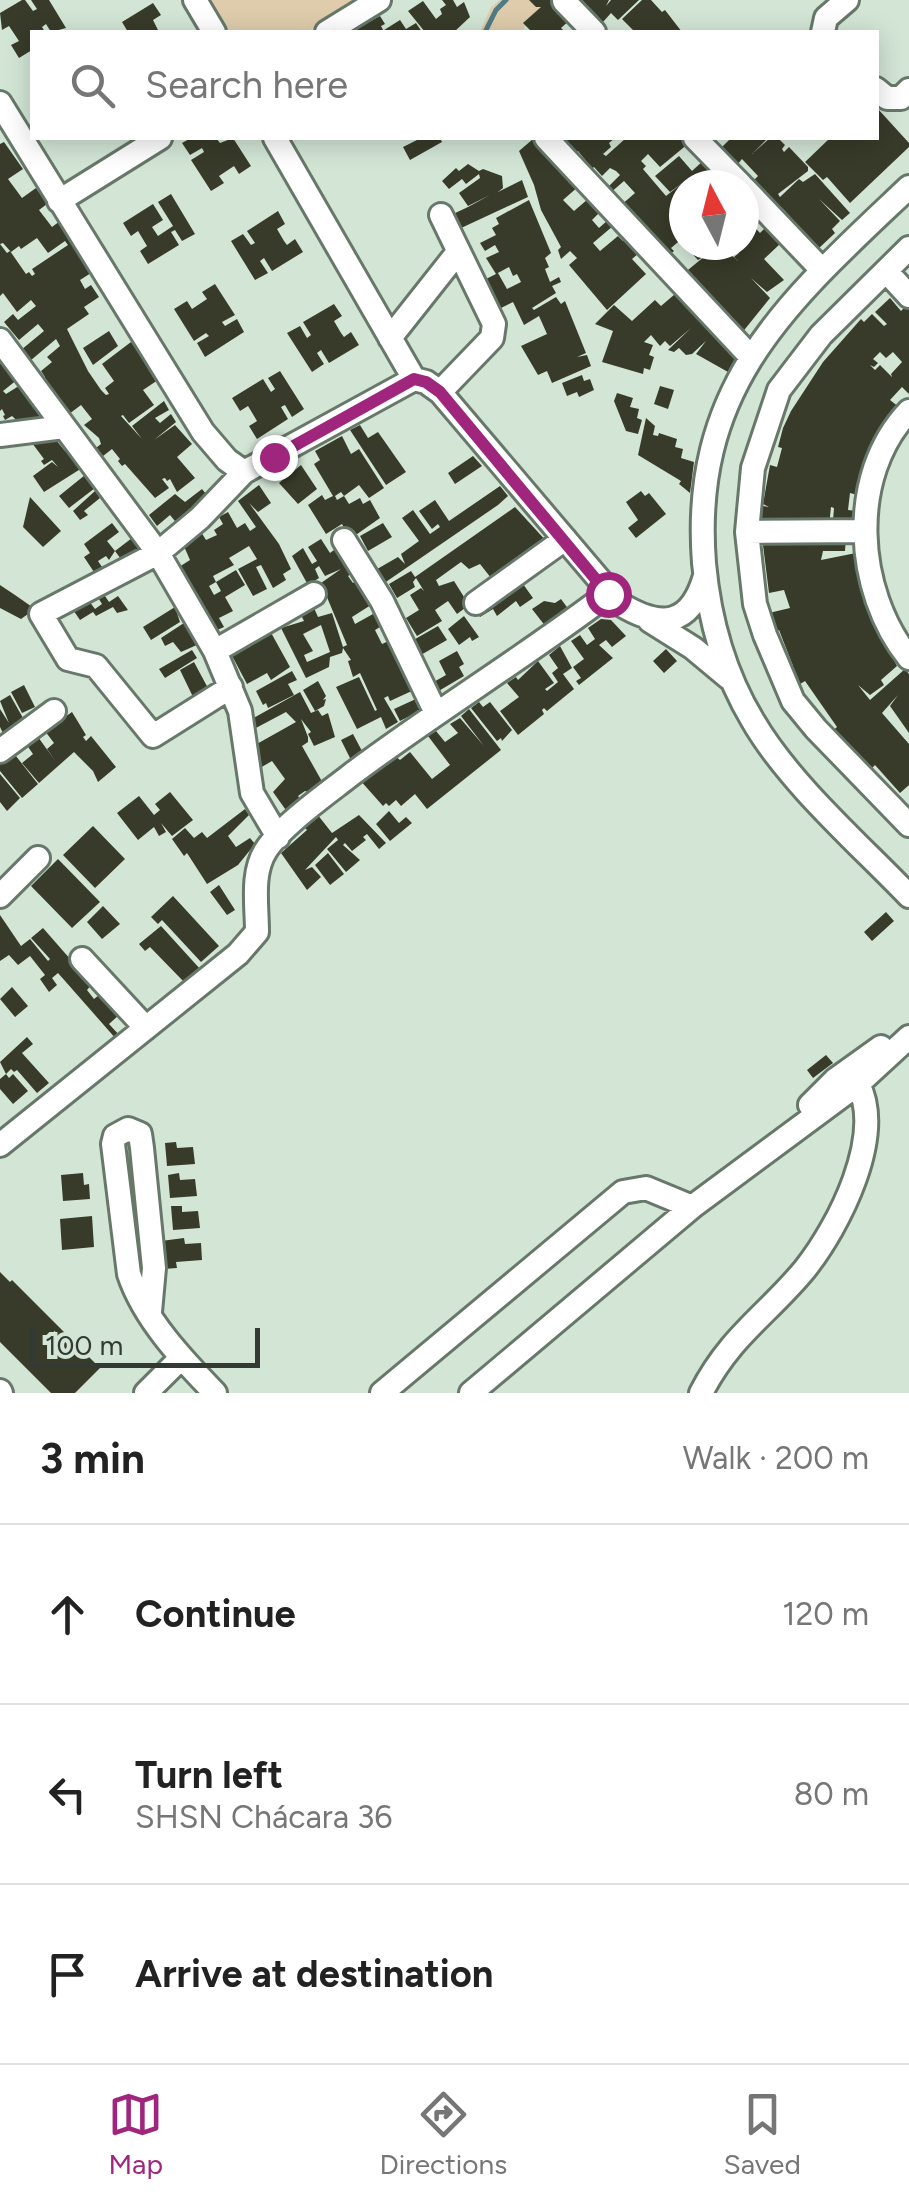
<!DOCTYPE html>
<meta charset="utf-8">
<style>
:root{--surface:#fff;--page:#f6f6f6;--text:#222;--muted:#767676;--line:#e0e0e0;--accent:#a0267d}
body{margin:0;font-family:Figtree,sans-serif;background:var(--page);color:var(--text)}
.compass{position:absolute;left:669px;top:170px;width:90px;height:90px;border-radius:50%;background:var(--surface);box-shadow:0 5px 25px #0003;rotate:353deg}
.scale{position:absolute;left:30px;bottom:25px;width:230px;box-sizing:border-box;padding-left:10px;border:5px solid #333a34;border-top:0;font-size:28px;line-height:35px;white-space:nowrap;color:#333a34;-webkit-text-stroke:8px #d3e6d6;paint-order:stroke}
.stop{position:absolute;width:30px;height:30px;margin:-22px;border:8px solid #a0267d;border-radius:50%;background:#fff}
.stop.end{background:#a0267d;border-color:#fff;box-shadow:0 2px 10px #0008}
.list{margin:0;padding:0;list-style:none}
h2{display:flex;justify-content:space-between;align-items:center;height:130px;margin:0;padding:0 40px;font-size:42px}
h2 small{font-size:32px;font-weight:400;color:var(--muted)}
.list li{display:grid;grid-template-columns:65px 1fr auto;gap:30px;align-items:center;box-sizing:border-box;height:180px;padding:0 40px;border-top:2px solid var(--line)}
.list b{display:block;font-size:38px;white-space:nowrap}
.list p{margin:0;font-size:32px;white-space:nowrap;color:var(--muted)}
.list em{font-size:32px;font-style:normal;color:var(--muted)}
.icon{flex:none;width:55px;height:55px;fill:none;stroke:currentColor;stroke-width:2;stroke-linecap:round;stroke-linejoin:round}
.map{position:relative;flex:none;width:909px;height:1393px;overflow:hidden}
.search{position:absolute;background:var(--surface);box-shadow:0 5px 25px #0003;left:30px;right:30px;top:30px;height:110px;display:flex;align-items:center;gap:25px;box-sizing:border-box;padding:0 35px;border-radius:0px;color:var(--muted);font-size:38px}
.sheet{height:670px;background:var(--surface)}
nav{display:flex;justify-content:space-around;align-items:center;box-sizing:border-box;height:140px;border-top:2px solid var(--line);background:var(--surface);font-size:28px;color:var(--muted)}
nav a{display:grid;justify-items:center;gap:5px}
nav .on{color:var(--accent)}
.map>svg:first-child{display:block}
.green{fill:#deccac}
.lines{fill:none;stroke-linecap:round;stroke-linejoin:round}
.stream{stroke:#507b83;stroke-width:5}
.building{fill:#383b29;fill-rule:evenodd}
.minor-casing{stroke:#67786a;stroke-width:28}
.minor{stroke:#fff;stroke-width:22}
.route{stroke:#a0267d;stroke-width:12}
</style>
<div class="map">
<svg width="909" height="1393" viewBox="0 0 909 1393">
<rect width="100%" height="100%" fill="#d3e6d6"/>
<!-- green -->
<path class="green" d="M208 0H361L307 32H227Z
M500 0H552L529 18 522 32H480L491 7Z"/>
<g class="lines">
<!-- stream -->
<path class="stream" d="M485 32 496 10 506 0"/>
</g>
<!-- building -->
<path class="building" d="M22 0H25L33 11 37 9 31 0H49L66 28 51 32 46 24 42 27 45 32H32V50L19 58 11 45 19 41 9 26 2 30 0 13Z
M442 0H453L457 7 464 2 470 17 454 32H425L408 11 423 1 436 19 442 14 440 9 446 5Z
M529 0H556L571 19 561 28 565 32H532L523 23 541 7H536Z
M582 0H609L606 6 611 0H639L618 20 611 13 603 22Z
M642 0H651L662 12 665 10 682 32H635L622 19Z
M153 3 161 15 153 20 159 32H128L122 22Z
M380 16 385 24 381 26 383 30 350 32Z
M400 20 406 29 416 23 422 32H381Z
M878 109 909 143V147L850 203 827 177 823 180 805 162 830 138H876Z
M191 138H216L220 143 233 138 251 166 239 174 234 166 219 176 224 183 211 191 191 160 204 152 202 148 190 155 182 143Z
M421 138H440L442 142 410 160 403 147Z
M558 138H615L609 143 611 147 603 154 606 156 626 138H684L689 143 660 167 648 154 641 161 646 166 643 169 666 196 685 181 670 192 655 176 679 156 692 171 704 160 728 185H684V237L671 248 674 251 667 257 620 206 635 193 624 181 609 194 605 190 620 175 616 171 610 168 602 176 594 167 588 172 582 166 587 162 578 151 571 156Z
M727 138H768L752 154 770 138H778L785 145 782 149 784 152 789 147 808 167V171L778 194 780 197 799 179 803 182 815 174 850 213 842 220 819 199 840 221 832 229 835 233 817 250 783 215 786 212 780 206 777 209 752 182 758 176 742 159 737 165 721 148 729 140Z
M533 139 579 186 563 200 574 211 588 199 600 212 592 220 599 228 608 220 613 226 593 243 600 251 618 236 623 241 626 239 639 253 632 259 646 274 607 310 569 265 577 258 570 251 561 259 558 250 561 247 541 210 534 185 519 151Z
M4 142 23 169 8 179 22 198 36 188 47 204 39 210 52 227 60 221 91 273 80 280 85 289 91 285 99 297 84 307 89 314 67 329 88 371 101 390 106 395 109 394 105 388 114 381 102 364 131 342 158 380 143 390 154 405 129 423 123 415 121 416 142 439 132 426 164 401 169 410 155 418 160 423 171 414 176 422 154 440 175 425 192 444 177 457 195 478 177 492 170 479 167 481 165 478 162 479 169 488 155 498 125 464 122 466 118 461 120 459 112 449 98 460 92 451 101 444 99 438 84 425 92 419 81 405 65 417 41 381 45 377 41 371 52 362 47 357 60 346 56 339 30 361 21 350 44 331 38 324 19 340 4 322 13 314 18 320 36 306 31 300 17 312 3 293 0 296V144ZM37 238 48 253 65 241 68 245 32 269 35 274 32 276 29 272 26 274 10 251 7 253 0 244 3 243 11 252 19 246 21 249Z
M468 164 479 171 483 169 502 176 503 188 498 192 522 180 528 197 459 229 451 215 468 207 490 195 468 206 459 193 480 178 479 174 466 184 462 179 449 189 442 181 456 168 459 171Z
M171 194 195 234 182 241 175 230 171 232 179 245 148 264 140 251 147 246 138 231 131 236 123 223 153 204 163 220 152 227 158 236 173 226 158 202Z
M529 200 551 253 545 258 549 267 545 269 550 282 559 277 561 282 552 286 556 293 532 308 534 310 556 297 561 304 565 301 586 353 577 357 587 355 591 366 552 383 547 371 538 375 521 346 547 334 539 316 524 325 513 302 501 308 486 279 498 273 507 289 521 282 517 274 513 276 509 267 496 274 486 258 499 252 495 245 485 251 480 243 496 235 492 228 499 224 496 218Z
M278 211 285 224 277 229 284 241 287 245 295 239 303 252 272 271 264 258 260 261 268 273 255 280 231 241 243 234 251 245 255 243 247 231Z
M744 216 760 233 766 227 781 243 764 259 784 280 767 292 751 278 770 298 741 334 693 284 696 279 691 283 683 274 705 256 698 260 684 245H720L738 261 734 257 739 253 732 245H744Z
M215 284 235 315 222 322 225 326 237 319 244 332 205 357 197 343 209 336 206 333 194 341 174 309 187 301 192 309 207 299 202 292Z
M675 294 737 355 728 372 696 354 706 341 692 354 686 355 679 348 674 352 668 350 691 328 670 346 665 341 660 346 651 335 644 342 653 345 649 355 654 357 650 370 644 368 643 374 602 362 613 331 595 324 614 305 632 321 655 300 661 306Z
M890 298 901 311 909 303V394L902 387 890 400 899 407 861 496 850 493 848 510 857 511 855 527 833 520 834 508 831 507 829 526 761 522 763 506 769 507 763 504 770 465 777 467 782 448 778 447 783 428 791 411 823 362 861 319 864 322 872 314 884 326 887 324 875 312ZM880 352 886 358 893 352 902 362 891 374 892 377 880 365 875 370 870 365 874 367 878 363 873 359Z
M334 304 342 316 334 321 341 333 344 337 351 332 359 345 329 363 321 350 317 353 324 364 312 372 287 333 300 326 307 338 311 335 303 322Z
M109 331 118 346 93 365 83 348Z
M3 361 18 379 3 391 6 394 22 384 43 418 25 428 12 416 5 420 3 416 5 415 2 409 0 411V364Z
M280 371 304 409 292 417 285 405 281 407 288 419 257 439 249 426 257 421 248 406 240 411 232 398 263 379 271 392 275 389 268 378Z
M582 375 584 381 590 379 594 390 579 397 577 392 567 396 562 383Z
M660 386 674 390 668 409 654 404Z
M617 393 633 398 630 407 639 409 637 418 642 420 638 434 626 431 614 401Z
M646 418 655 426 653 435 658 436 659 433 677 439 675 447 683 449 681 458 694 462 690 493 679 484 681 481 638 455Z
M360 425 368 438 378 432 406 472 386 485 350 430Z
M342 436 351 454 359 449 384 488 369 498 359 485 344 496 341 492 335 496 337 500 344 496 349 504 360 498 363 504 370 500 380 518 350 539 342 524 326 534 308 505 322 495 325 500 333 496 314 464 320 460 315 451Z
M56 440 65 451 68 449 82 468 44 492 33 476 52 462 58 467 52 460 44 465 41 461 44 459 32 443Z
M473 456 482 466 455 484 448 473Z
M301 465 317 489 298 504 279 483Z
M85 475 95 488 69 508 59 496Z
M259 485 271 503 258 512 249 503 279 544 291 569 283 574 286 580 273 588 261 565 256 567 267 589 253 596 238 569 257 559 249 546 229 558 234 565 213 576 216 582 209 586 214 595 221 591 216 582 236 570 245 585 225 597 233 611 219 618 224 627 215 631 200 603 197 604 192 596 195 594 179 567 190 560 183 544 201 532 206 540 217 535 214 530 223 524 219 517 228 512 237 528 245 523 250 531 256 527 238 501Z
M500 486 508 496 498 505 380 586 372 572 398 557 405 564 401 554 419 541 402 518 413 510 430 534 440 527 438 524 432 529 419 511 435 500 449 521Z
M202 489 211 500 179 526 170 515 157 526 149 515 175 494 185 502Z
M95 491 100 498 84 511 88 515 80 520 73 511Z
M641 491 645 496 649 493 666 514 636 538 628 528 638 520 626 502Z
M30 497 61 531 43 547 23 527Z
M515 507 548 543 495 583 480 564 469 569 461 562 436 580 439 586 454 581 469 605 457 614 448 601 435 610 442 621 417 636 406 618 419 610 410 595 421 588 424 591 416 578 413 582 415 587 397 598 389 584 411 571 415 577Z
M112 523 119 532 107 541 115 551 109 560 106 556 98 561 106 573 98 578 84 557 90 553 84 544Z
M383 523 392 537 368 551 360 536Z
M762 537H846L845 551H823L821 560 856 553 861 586 871 615 897 666 881 680 884 685 870 695 858 685 870 700 905 669 909 674V733L890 706 898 695 882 713 909 744V785L900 793 875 765 867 773 830 733 837 727 805 681 797 686 788 668 793 666 779 630 775 632 769 613 790 608 784 590 769 593Z
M132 538 141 551 124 563 115 551Z
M321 539 330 553 338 547 352 573 348 576 353 583 357 580 371 605 352 617 355 624 373 614 380 627 375 630 382 644 393 639 414 690 390 701 388 696 384 698 398 722 386 729 381 717 357 729 336 687 359 677 375 711 377 710 360 673 353 677 348 661 351 660 343 648 342 653 330 657 329 667 306 678 281 628 304 621 300 613 314 608 318 617 332 613 343 647 347 645 321 583 341 569 325 576 319 566 315 569 319 578 308 585 292 556 303 548 312 564 317 561 308 547ZM321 625 330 652 307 662 304 655 313 651 303 634Z
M518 577 533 598 520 607 516 601 497 616 493 609 480 617 474 608Z
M0 585 15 595 35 609 21 619 0 608Z
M103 593 109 602 118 596 128 610 117 613 113 607 96 616 93 612 80 620 71 607 86 597 95 609 102 604 97 596Z
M561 599 569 610 546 627 532 609 544 601 555 603Z
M175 607 180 622 151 640 143 627Z
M464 616 479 637 472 641 470 637 459 645 448 629Z
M601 619 611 620 626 636 612 647 606 640 599 645 613 658 579 685 576 681 581 678 573 667 584 659 571 641 580 635 587 645 595 639 588 628Z
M187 621 199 644 181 652 173 642 165 646 161 638Z
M438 626 447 640 419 656 410 642Z
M269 629 290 667 271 680 267 673 247 684 230 652Z
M560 646 572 668 563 674 574 689 547 711 544 708 542 710 544 714 518 735 500 711 519 697 507 683 516 677 518 680 538 661 554 683 545 689 547 691 558 682 552 673 558 668 549 655Z
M666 649 677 661 664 673 653 661Z
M192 650 197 658 165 678 159 669Z
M457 651 464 664 459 667 464 676 437 692 432 683 446 675 439 661Z
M194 662 209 690 194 699 180 670Z
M292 671 297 680 288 684 294 695 268 708 266 703 263 705 256 691Z
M318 681 326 696 323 700 326 699 324 706 315 711 303 690Z
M24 685 35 707 22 713 11 692Z
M300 692 311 713 318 710 322 716 328 713 335 737 314 746 308 734 311 732 301 719 308 737V742L302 746 324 785 313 794 305 791 298 796 302 802 288 813 273 792 285 779 272 761 260 768 255 745 296 722 286 712 252 730 248 721Z
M10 695 27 725 5 737 0 727V709L9 723 0 701Z
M418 698 423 709 400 721 394 709Z
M479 702 483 707 490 702 512 730 502 741 501 738 497 741 471 708Z
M469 709 501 750 427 809 415 794 401 806 396 800 389 806 386 803 383 806 359 779 395 756 400 760 410 752 432 779 450 765 428 736 436 731 445 742 458 733 450 724 460 718 484 746 461 716Z
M72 712 86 735 83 737 86 741 91 736 116 767 98 782 93 771 74 752 39 783 22 763 33 754 26 744 38 737 56 762 47 749 54 743 45 731Z
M353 734 362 751 351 760 341 740Z
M12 751 38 784 22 798 0 771V760Z
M0 774 20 798 7 811 0 802Z
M170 792 193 820 172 836 161 823 166 832 159 836 154 827 138 840 117 813 139 796 154 815 160 810 155 804Z
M245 809 249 815 228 836 236 847 250 838 255 844 238 865 207 884 187 853 184 856 172 839 185 828 194 838 202 832 207 838Z
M389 811 399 823 406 817 412 823 390 841 376 824Z
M317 814 332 833 359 815 386 843 379 849 367 834 363 837 366 840 352 851 345 843 343 845 360 860 346 872 327 849 338 840 336 837 305 870 312 867 321 877 307 890 281 853 307 830 305 828Z
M93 826 125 859 95 888 63 855Z
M328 853 344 874 330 885 315 865Z
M58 859 100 902 72 928 31 886Z
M219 885 235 910 227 915 210 892Z
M173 896 219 946 201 962 162 920 158 924 151 917Z
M103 906 120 924 102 939 87 922Z
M886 912 894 921 872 941 864 932Z
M0 915 21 946 30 939 48 961 50 959 31 938 43 928 92 984 87 990 94 999 99 995 119 1015 109 1024 121 1037 117 1040 58 973 52 978 57 985 49 992 40 979 45 975 30 956 18 965 9 955 0 961Z
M161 926 201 970 185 983 150 947 145 951 139 944Z
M12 987 28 1006 15 1017 0 999Z
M27 1037 33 1044 22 1053 49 1083 37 1093 17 1070 14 1072 11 1069 6 1074 0 1062Z
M826 1055 833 1063 813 1078 807 1070Z
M6 1074 9 1078 13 1074 28 1091 13 1104 0 1089V1079Z
M176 1142 177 1148 193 1147 195 1164 167 1166 165 1143Z
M83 1173 84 1185 89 1184 90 1199 63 1201 61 1175Z
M179 1173 180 1180 195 1179 197 1196 170 1198 168 1175Z
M171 1206H182V1212L198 1211 200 1228 173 1230Z
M92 1216 94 1247 62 1250 60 1219Z
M184 1238 185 1244 201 1243 202 1260 176 1262 177 1268 163 1269 161 1241Z
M0 1272 10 1282 12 1280 100 1368 75 1393H51L0 1342Z"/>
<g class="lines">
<!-- minor casing -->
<g class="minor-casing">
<path id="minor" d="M195 0 214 32
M564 1 594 32
M327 32 379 0
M823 32 826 18 847 0
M876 89 887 98H901L909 90
M0 103 203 432 227 460 244 472
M275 138 414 379
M546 138 750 356
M695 138 741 185
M909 187C790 300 690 383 704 563 709 618 724 673 753 721 789 783 859 844 909 896
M744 188 822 270
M59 201 160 138
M909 248 821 335 779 390 753 468 747 532 755 604 765 635 793 701 816 729 909 825
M886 271 909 296
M390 338 458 252
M0 340 158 553 215 651 240 711 252 793 278 837
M414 379 426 382 440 392 620 604C660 628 690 628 705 576
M440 392 492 338 494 324 441 215
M909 411C847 476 855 591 909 658
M0 435 64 427
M747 532 865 531
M344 540 382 601 436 713
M476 603 565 539
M650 621 693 648 729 678
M215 651 314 594
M231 687 153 736 96 666 68 659 41 614 158 553 200 518 244 472 414 379
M0 751 54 711
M0 896 38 858
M82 959 146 1028
M810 1105 835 1080 881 1047
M0 1145 238 954 257 932C257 905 251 873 266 850 282 825 328 793 352 774 436 711 525 657 608 594
M150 1312 154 1268 142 1148 140 1134 128 1129 115 1136 113 1144 129 1274C144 1319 182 1359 215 1393
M0 1391 1 1393
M146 1393 181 1358
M382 1393 623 1192 646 1188 692 1207
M471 1393 692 1207 858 1084 909 1037
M701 1393C730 1336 767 1315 805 1269 839 1226 885 1136 858 1084"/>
</g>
<!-- minor -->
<use href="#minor" class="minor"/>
</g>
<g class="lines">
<!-- route -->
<path class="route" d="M274 457 414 379 426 382 440 392 608 594"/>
</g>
</svg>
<svg class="compass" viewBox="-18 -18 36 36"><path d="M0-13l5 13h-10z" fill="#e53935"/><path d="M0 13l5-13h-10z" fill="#767676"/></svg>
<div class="scale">100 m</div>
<div class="stop" style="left:608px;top:594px"></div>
<div class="stop end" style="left:274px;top:457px"></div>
<div class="search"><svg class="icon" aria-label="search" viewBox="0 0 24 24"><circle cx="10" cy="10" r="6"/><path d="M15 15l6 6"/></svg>Search here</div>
</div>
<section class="sheet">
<h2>3 min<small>Walk · 200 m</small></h2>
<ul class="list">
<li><svg class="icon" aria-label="ahead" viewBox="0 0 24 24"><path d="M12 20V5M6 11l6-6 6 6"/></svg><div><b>Continue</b></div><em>120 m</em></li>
<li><svg class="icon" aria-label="left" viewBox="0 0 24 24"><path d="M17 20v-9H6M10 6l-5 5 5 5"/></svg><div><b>Turn left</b><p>SHSN Chácara 36</p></div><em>80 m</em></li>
<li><svg class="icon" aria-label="arrive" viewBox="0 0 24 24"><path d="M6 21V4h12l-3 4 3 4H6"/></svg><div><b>Arrive at destination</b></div></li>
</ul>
</section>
<nav>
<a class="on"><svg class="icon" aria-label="map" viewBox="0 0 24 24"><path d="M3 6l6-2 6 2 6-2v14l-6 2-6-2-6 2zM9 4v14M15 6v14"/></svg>Map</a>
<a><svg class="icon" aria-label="directions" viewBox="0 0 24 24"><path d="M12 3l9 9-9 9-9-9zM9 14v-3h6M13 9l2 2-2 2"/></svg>Directions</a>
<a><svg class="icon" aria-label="saved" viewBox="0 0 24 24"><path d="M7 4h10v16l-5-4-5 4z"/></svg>Saved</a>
</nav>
